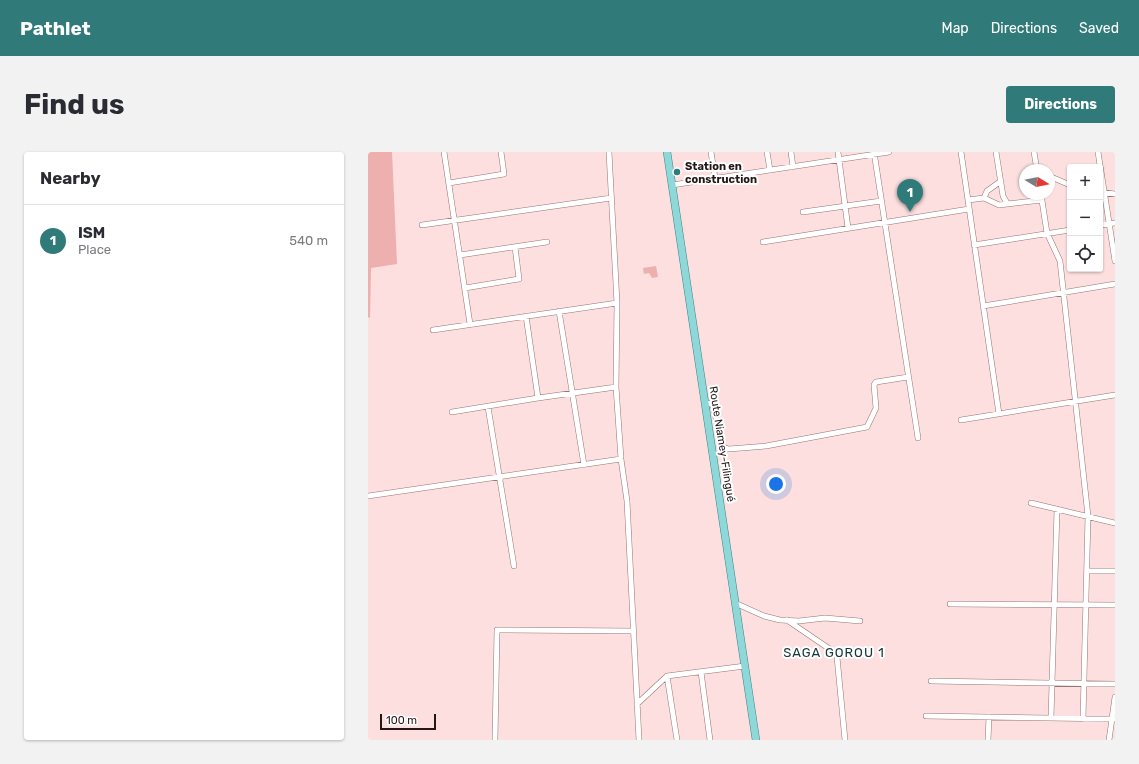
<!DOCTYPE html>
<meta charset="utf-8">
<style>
:root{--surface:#fff;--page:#f2f2f3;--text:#2b2b33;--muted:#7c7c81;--line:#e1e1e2;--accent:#307a7a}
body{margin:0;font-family:Rubik,sans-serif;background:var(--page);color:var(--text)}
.controls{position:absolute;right:12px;top:12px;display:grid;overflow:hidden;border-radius:4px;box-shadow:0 1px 3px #0004}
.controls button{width:36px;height:36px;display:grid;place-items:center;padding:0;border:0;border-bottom:1px solid var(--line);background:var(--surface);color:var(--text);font:20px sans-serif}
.compass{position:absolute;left:651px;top:12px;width:36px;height:36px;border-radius:50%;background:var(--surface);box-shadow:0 1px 3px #0004;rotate:100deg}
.scale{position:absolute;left:12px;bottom:10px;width:56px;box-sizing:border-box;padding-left:4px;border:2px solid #241817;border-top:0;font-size:11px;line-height:14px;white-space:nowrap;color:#241817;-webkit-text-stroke:3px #fff;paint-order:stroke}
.you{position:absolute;left:408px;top:332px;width:14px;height:14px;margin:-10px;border:3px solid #fff;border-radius:50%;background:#1a73e8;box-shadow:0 0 0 6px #1a73e833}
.badge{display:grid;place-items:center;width:26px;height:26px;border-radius:50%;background:var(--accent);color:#fff;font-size:13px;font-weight:700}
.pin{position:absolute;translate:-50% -33px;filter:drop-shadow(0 1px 2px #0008)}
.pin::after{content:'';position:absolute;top:21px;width:14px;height:12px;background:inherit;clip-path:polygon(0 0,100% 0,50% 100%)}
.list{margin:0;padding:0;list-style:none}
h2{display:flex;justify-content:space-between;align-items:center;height:52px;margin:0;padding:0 16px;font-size:17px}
h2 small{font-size:13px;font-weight:400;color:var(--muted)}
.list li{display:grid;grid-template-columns:26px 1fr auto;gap:12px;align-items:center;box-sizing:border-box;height:72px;padding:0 16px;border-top:1px solid var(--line)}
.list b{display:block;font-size:15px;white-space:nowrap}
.list p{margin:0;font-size:13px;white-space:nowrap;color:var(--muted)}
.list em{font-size:13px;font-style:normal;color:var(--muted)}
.icon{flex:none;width:22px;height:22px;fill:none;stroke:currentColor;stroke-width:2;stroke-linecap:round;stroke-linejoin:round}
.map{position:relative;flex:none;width:747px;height:588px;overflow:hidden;border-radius:4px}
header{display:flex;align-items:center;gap:24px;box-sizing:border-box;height:56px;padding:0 20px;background:var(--accent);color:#fff}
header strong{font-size:19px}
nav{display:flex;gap:22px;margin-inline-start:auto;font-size:14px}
.intro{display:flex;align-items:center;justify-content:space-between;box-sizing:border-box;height:96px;padding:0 24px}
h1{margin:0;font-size:28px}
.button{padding:10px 18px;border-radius:4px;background:var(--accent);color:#fff;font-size:14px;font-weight:700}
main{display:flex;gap:24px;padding:0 24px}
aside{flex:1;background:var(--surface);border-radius:4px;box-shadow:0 1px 3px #0004}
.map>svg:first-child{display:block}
.green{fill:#edb0ae}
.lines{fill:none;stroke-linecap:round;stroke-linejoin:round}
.minor-casing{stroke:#957574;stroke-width:6}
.major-casing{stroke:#398484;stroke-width:8}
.minor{stroke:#fff;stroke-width:5}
.major{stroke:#8fd8d9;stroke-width:7}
.poi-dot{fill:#307a7a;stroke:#fff;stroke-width:1.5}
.labels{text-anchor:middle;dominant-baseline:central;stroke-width:4;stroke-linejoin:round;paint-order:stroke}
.poi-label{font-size:11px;font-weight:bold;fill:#241817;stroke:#fff;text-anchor:start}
.street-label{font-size:11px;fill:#241817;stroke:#fff}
.quarter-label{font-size:13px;letter-spacing:1px;fill:#143737;stroke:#fff}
</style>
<header>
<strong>Pathlet</strong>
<nav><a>Map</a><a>Directions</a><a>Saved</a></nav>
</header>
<div class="intro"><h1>Find us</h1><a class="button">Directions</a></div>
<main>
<aside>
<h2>Nearby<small></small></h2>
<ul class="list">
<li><span class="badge">1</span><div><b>ISM</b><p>Place</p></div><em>540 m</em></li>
</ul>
</aside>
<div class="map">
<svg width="747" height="588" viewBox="0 0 747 588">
<rect width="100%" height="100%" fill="#fcdfde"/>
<!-- green -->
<path class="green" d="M0 0H24L29 112 3 116 2 166 0 165Z
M288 114 290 125 284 126 281 121 276 122 275 116Z"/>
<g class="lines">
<!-- minor casing -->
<g class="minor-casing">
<path id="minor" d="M76 0 102 172
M241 0 249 151 248 235 253 307 259 349 271 588
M343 0 347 26
M399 0 402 18
M423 0 425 15
M470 0 480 76
M506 0 550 286
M593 0 631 262
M628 0 635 44 639 51
M666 0 669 18
M730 0 747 109
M681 24 702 33
M81 31 136 22 133 0
M304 33 521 0
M732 40 747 42
M673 42 679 81 692 109 720 364 715 567
M616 46 619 39 633 29
M600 48 616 46 631 53 674 48
M435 60 513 49
M54 73 243 46
M732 73 747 71
M395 90 601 57
M606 93 702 78
M92 103 179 90
M97 136 151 127 147 95
M615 154 747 132
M191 159 216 313
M158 164 170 246
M65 178 249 151
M337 250 345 253 355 295 361 297 398 294 499 275 508 256 506 233 508 230 540 225
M120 255 146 414
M84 260 170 246 248 235
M593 268 747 243
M0 344 253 307
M663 351 747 371
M719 419H747
M367 451 396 464 412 468 431 469 457 466 492 469
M582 452 747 453
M419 468 466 500 469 505 477 588
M333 520 342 588
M299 524 309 588
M563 529 747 532
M269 552 299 524 377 514
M558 564 747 567
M683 566 689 357
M127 588 129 478 265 479
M620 588 621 565
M741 588 747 545"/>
</g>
<!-- major casing -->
<g class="major-casing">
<path id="major" d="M299 0 388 588"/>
</g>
<!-- minor -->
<use href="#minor" class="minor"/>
<!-- major -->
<use href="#major" class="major"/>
</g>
<!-- markers -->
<circle class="poi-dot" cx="309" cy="20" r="4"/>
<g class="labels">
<!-- poi labels -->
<g class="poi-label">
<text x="317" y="14">Station en<tspan x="317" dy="13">construction</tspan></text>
</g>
<!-- street labels -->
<g class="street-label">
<text transform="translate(354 292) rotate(81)">Route Niamey-Filingué</text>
</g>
<!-- quarter labels -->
<g class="quarter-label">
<text x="466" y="500">SAGA GOROU 1</text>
</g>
</g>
</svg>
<div class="controls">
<button>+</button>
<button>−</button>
<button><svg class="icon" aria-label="locate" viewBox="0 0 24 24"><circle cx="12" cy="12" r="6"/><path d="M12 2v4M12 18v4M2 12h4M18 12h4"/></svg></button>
</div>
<svg class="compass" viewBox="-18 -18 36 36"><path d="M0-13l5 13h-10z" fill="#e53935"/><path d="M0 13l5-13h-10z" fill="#7c7c81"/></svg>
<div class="scale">100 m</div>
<div class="you"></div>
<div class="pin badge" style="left:542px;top:60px">1</div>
</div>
</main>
